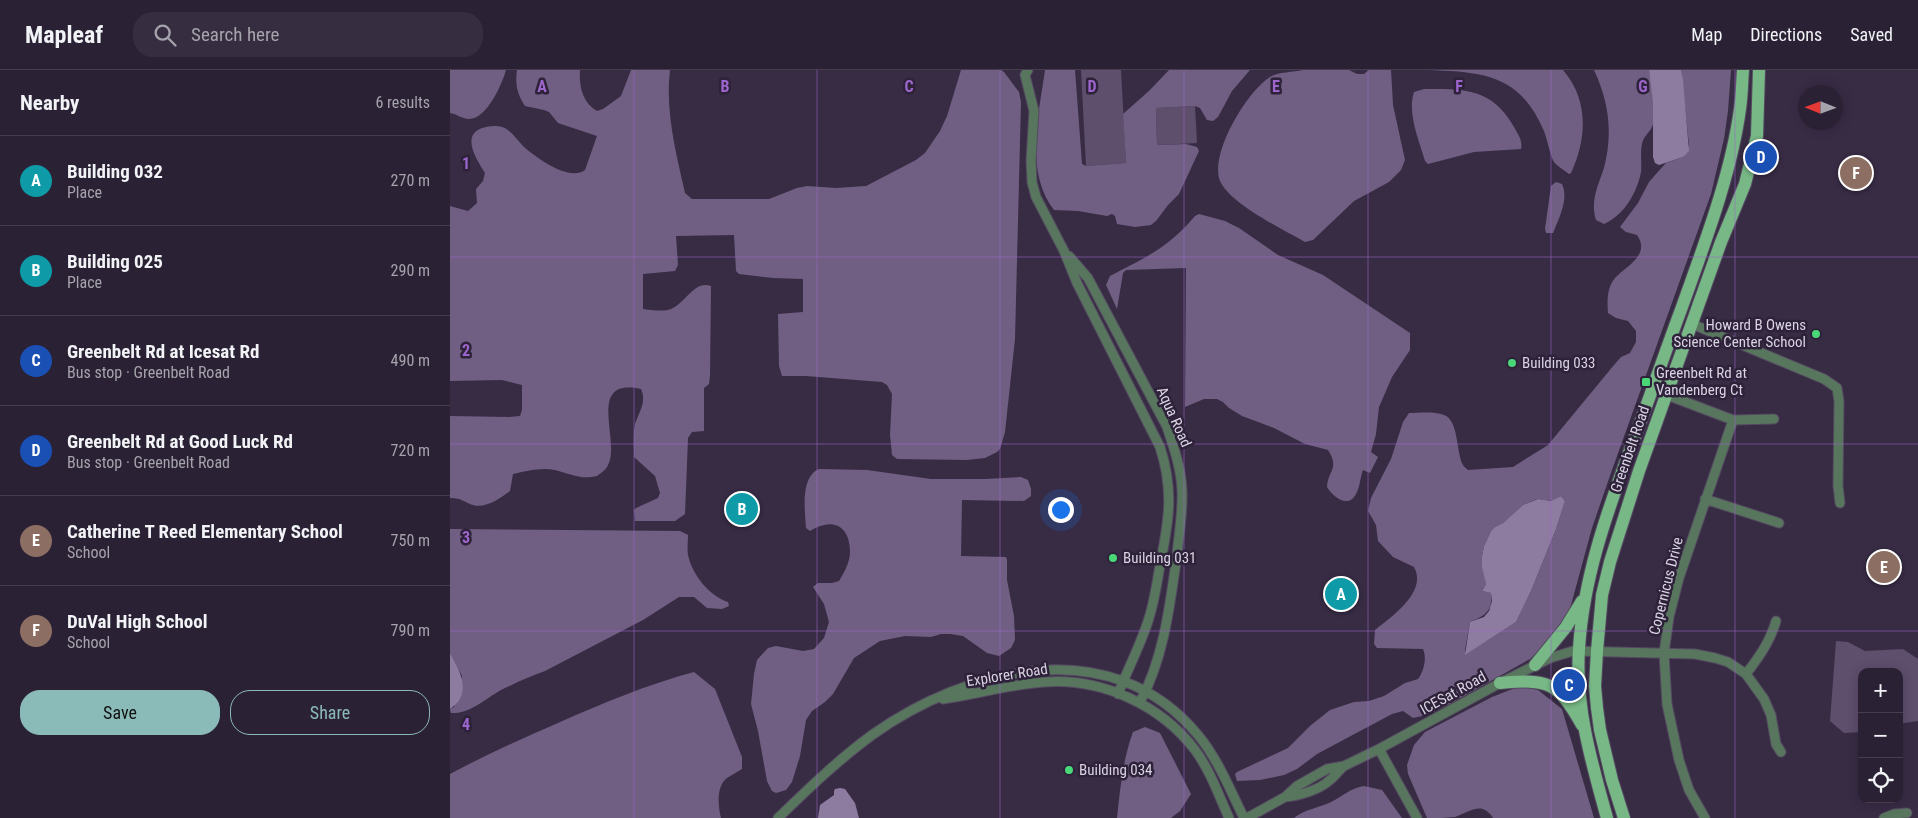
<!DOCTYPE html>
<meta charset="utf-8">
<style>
:root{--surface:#2a2134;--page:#362e40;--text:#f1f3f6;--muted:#a5a3ac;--line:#463e4f;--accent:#8bbbb9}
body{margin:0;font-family:"Roboto Condensed",sans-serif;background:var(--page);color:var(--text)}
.controls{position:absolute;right:15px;bottom:15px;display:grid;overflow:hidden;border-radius:10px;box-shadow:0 2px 12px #0003}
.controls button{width:45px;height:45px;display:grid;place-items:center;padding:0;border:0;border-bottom:1px solid var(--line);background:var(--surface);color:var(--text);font:25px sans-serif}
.compass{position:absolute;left:1348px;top:15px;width:45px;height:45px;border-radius:50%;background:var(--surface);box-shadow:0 2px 12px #0003;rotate:271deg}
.you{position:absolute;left:610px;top:439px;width:18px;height:18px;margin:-12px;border:4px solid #fff;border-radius:50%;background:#1a73e8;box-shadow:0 0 0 8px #1a73e833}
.badge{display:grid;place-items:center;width:32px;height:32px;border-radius:50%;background:var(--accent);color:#fff;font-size:16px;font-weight:700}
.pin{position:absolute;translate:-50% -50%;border:2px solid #fff;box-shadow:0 1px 5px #0006}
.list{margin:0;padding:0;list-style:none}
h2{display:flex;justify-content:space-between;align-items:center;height:65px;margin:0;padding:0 20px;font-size:21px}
h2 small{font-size:16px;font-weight:400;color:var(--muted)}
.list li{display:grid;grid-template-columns:32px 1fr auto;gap:15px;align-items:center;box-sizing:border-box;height:90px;padding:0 20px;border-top:1px solid var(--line)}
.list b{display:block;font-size:19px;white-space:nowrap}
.list p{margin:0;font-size:16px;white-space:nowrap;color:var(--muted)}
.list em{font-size:16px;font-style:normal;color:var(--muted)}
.actions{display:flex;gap:10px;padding:15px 20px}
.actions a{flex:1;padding:11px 0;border:1px solid var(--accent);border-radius:20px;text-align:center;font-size:18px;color:var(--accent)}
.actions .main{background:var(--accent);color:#111}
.icon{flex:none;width:28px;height:28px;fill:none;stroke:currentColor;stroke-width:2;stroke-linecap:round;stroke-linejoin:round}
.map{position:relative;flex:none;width:1468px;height:748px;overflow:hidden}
header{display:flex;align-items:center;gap:30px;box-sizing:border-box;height:70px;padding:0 25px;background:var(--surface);border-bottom:1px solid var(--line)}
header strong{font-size:24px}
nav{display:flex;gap:28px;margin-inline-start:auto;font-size:18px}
.search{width:350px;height:45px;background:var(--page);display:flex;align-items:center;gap:12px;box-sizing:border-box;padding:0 18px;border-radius:20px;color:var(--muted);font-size:19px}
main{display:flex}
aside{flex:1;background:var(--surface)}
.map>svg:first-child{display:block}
.green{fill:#5e4f6d}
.forest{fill:#705f82;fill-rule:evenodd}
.water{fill:#8d7ca0}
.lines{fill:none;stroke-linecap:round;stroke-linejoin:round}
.minor-casing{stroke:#554a61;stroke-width:11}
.primary-casing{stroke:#554a61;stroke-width:14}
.minor{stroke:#57765d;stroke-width:9}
.primary{stroke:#77b886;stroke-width:12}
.grid{fill:none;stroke:#9c66cc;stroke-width:1;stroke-opacity:0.55}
.poi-dot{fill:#49d778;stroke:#2e223a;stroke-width:2}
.labels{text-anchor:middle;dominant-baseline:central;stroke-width:5;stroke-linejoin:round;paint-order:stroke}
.poi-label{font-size:15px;fill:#dad3e3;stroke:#2e223a;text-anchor:start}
.street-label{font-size:15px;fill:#dad3e3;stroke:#2e223a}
.grid-label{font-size:16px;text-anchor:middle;font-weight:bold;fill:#9c66cc;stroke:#2e223a;stroke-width:5;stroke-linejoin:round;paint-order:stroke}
</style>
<header>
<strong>Mapleaf</strong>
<div class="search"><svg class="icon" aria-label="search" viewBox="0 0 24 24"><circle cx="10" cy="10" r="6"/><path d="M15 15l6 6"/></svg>Search here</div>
<nav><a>Map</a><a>Directions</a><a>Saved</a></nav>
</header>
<main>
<aside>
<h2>Nearby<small>6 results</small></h2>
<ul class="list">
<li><span class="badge" style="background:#0f9aa8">A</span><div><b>Building 032</b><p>Place</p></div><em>270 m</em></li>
<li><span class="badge" style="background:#0f9aa8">B</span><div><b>Building 025</b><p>Place</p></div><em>290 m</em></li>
<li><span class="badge" style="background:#1a4fb4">C</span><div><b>Greenbelt Rd at Icesat Rd</b><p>Bus stop · Greenbelt Road</p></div><em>490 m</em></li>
<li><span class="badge" style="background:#1a4fb4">D</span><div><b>Greenbelt Rd at Good Luck Rd</b><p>Bus stop · Greenbelt Road</p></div><em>720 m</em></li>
<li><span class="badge" style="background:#8d6e63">E</span><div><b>Catherine T Reed Elementary School</b><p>School</p></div><em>750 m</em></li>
<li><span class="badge" style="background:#8d6e63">F</span><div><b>DuVal High School</b><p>School</p></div><em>790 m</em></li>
</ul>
<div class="actions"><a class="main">Save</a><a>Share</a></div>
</aside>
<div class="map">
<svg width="1468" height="748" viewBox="0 0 1468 748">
<rect width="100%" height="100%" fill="#382c45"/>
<!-- green -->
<path class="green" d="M631 0H671L676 93 636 96Z
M745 36 747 73 707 75 706 38Z
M1386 571 1398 572 1415 581 1453 579 1468 589V651L1449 654V602H1412V662L1394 663 1380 651Z"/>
<!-- forest -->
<path class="forest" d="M0 0H56C52 14 37 49 19 49 13 49 6 44 0 43Z
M67 0H130C129 16 132 32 147 41L153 39 171 26 181 0H220C215 41 226 83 235 123L242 129H319L347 118 357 116 386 118 416 116 466 90 475 83 490 61 497 46 511 0H551L554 2 569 22 571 32 565 269 555 362 550 379 547 382 535 388 517 390 447 389 442 385 440 365 442 324 437 315 432 312 356 306H332L329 296 328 244 353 242V209L323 208 289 204 286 201 284 165 226 166 228 195 225 201 193 204V239C200 240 214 242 221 239 236 233 244 210 261 216L260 305 259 314 254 318V361L242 362 238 368 235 444 225 451H185L184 440 186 438 208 428 210 423 205 406 184 387C184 376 183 364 185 354 189 342 197 332 191 319 135 307 171 371 158 395 156 400 151 403 147 406 131 410 121 404 105 400 91 397 76 401 63 404L60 421C51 428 35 439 23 435 13 432 13 428 0 428V346L59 347 70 346 72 340V315L52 310 0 311V136L18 141 27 133 26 119 33 111 35 103C28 91 10 66 32 58 40 56 47 55 55 58 62 62 68 71 74 77 87 88 119 112 135 100L147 66 108 53 99 42 94 40 75 36C67 24 65 14 67 0Z
M595 0H625L632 94 636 96 676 93 673 44 700 20 719 0H800L782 21 768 47 763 51 757 50 750 38 745 36 706 38 707 75 736 74 747 77 749 81 729 124 718 135 706 151 701 155 685 157 667 154 665 146 662 144 657 146 628 141 604 140C574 101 589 44 595 0Z
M853 0H899L907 4H914L919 0H941L943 35 955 90 951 100 939 112 904 131 863 170 855 172C832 159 783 135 771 113 757 87 797 21 820 7 828 2 844 2 853 0Z
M978 0H1113C1139 30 1137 69 1121 103L1119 104C1114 100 1107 96 1104 92 1100 86 1097 67 1093 59 1069 4 1032 2 978 0Z
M1144 0H1199C1202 12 1207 43 1203 54 1201 62 1193 66 1192 74 1190 83 1192 93 1191 102 1187 123 1174 145 1154 154L1146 150C1140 131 1148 116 1154 98 1163 63 1159 32 1144 0Z
M1231 0H1281L1278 41 1274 69 1261 124 1162 400 1142 458 1121 535 1113 552 1093 577 1080 589 998 635 977 645 963 648 953 641 942 644 867 684 847 699 834 705 810 710 787 711 785 704 787 702 838 678 860 656 880 640 904 632 919 631 934 626 955 613 968 609C974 601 977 588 973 579L927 578 924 574 925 560C941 547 978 522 964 497L943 487 928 471 926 455 918 441 921 428 941 389 953 352 959 343C969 343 984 341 994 345 1009 350 1006 383 1013 395 1014 397 1016 398 1018 400L1063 397 1098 375 1164 295 1171 287 1180 283 1186 272V261L1178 251 1166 248 1158 243C1157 232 1157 217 1165 208 1176 196 1201 185 1187 165L1176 162 1170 157 1188 133 1199 112 1206 104 1216 93 1233 87 1239 75ZM1111 426 1115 431 1106 459 1081 521 1066 552 1016 584 1015 580 1020 552C1035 546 1043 541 1041 523L1032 521 1036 514 1032 486 1034 476 1041 461 1045 457 1053 453 1073 435 1087 429 1102 431Z
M974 19C1015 19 1042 18 1064 57 1068 64 1073 71 1071 79L1024 82 978 94 975 91C969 70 957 43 964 22Z
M1106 112 1112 114C1119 129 1109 148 1103 163H1096L1095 159 1101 116Z
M749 144 775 151 789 158 828 185 873 205 960 263V280L942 307 929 337 926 364 921 382 928 387 920 403 913 400C910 408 910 417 906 424 898 439 883 427 877 417 878 400 890 399 878 380L855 374 824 358 792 346 779 338 773 332 767 329H754L735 337 736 198 676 200 673 203 667 239 656 215 660 206C696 187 717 179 745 146Z
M369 399 417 400 481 409H535L571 407 578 410 581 419V426L574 431 512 430 511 486 556 487 557 490V510L564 546 565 570 561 578 549 586 537 583 513 566 500 564H491L481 567 455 566 430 571 404 588 383 624 375 632 362 641 356 650 350 686 342 712 336 720 326 723 322 721 317 711 308 661 301 634 304 604 307 590 318 578 326 576 353 581 364 579 374 568 379 552 374 534 363 517 368 513H382L389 511C394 503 400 492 400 482 400 455 382 447 360 461L356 458C355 441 350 407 369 399Z
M0 459 230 461 238 465C238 471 237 479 238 485 242 504 259 526 278 532L279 536 272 539 257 538 244 527H229L193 550 95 601C80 606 66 613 51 620 35 629 20 644 1 643L0 639 4 637 12 606 0 583Z
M244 602 265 619 292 687V699C287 702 282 705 277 708 266 716 268 736 271 748H0V704C35 685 71 669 108 653 153 633 196 615 244 602Z
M1070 616 1088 620 1112 639 1144 748H1043C1032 730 1019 742 1005 747 997 748 985 748 977 748L958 704 957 695 964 675 975 662 1042 627Z
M695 657 710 663 741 724 730 741 721 748H667C670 719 673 689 683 662Z
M914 716 932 720 952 748H844C855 739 869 738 881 732 893 726 901 718 914 716Z"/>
<!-- water -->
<path class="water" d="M1199 0H1231L1233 10 1239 81 1233 87 1209 95 1205 93 1203 87V32Z
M1111 426 1115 431 1106 459 1081 521 1066 552 1015 585 1020 552 1034 547 1039 541 1042 531 1041 523 1032 521 1036 514 1032 497V486L1034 476 1041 461 1045 457 1053 453 1073 435 1088 429 1101 431Z
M0 583C10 601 23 624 0 639Z
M390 718 395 719 405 733 409 748H368L370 735 384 725V721L385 719Z"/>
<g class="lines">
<!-- minor casing -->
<g class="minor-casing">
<path id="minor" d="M578 0 575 5 584 41 581 91 582 112 586 127 614 181 627 213 710 377C725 423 718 455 709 501 706 519 703 539 696 557 688 580 677 601 668 624
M619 186 638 208 717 357C724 378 731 398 732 420 733 442 729 463 727 485 720 534 714 588 690 632
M1242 254 1374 309 1387 318 1389 331 1388 416 1390 433
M1217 325 1283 350 1324 349
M1255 429 1329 453
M1296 604C1309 587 1320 572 1326 551
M493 629C527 624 561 614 595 612 652 608 711 635 745 680 760 700 769 726 779 748
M929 679 967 748
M835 727C849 726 869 720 880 710 885 706 889 700 894 696
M328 748C358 719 388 690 422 665 518 597 662 561 748 665 768 689 780 720 794 748
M797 748 835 727 847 716 877 699 894 696 929 679 1050 613 1100 588 1123 581 1245 584 1265 588 1278 592 1296 604 1314 629 1321 645 1326 674 1331 682
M1255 748 1239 720 1229 690 1217 634 1214 583 1219 547 1229 508 1283 350
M1434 748 1444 744 1457 743"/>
</g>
<!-- primary casing -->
<g class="primary-casing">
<path id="primary" d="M1085 595 1116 557 1132 531
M1050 613C1099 609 1107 611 1132 655
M1157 748C1142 694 1125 637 1129 579 1133 510 1156 445 1180 380 1198 333 1214 285 1232 237 1254 175 1281 105 1290 39 1292 26 1292 13 1293 0
M1174 748 1162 710 1150 660 1147 638 1145 616 1147 581 1152 525 1160 492 1189 401 1271 172 1295 114 1307 66 1309 0"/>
</g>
<!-- minor -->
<use href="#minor" class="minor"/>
<!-- primary -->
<use href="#primary" class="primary"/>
</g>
<!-- grid -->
<path class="grid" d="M184 0V748M367 0V748M550 0V748M734 0V748M918 0V748M1101 0V748M1285 0V748M0 187H1468M0 374H1468M0 561H1468"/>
<!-- markers -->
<g class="poi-dot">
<circle cx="1366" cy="264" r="5"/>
<circle cx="1062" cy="293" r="5"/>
<rect x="1191" y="307" width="10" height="10" rx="2.5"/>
<circle cx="663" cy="488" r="5"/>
<circle cx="619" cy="700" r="5"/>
</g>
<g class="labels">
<!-- poi labels -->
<g class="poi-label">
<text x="1356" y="255" text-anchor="end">Howard B Owens<tspan x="1356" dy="17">Science Center School</tspan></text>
<text x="1072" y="293">Building 033</text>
<text x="1206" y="303">Greenbelt Rd at<tspan x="1206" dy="17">Vandenberg Ct</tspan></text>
<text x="673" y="488">Building 031</text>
<text x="629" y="700">Building 034</text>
</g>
<!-- street labels -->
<g class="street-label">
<text transform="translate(724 347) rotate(66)">Aqua Road</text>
<text transform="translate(1180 379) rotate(-71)">Greenbelt Road</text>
<text transform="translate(1216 516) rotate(-76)">Copernicus Drive</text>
<text transform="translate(557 605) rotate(-9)">Explorer Road</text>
<text transform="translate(1003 623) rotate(-29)">ICESat Road</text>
</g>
</g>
<g class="grid-label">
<text x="92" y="22">A</text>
<text x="275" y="22">B</text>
<text x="459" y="22">C</text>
<text x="642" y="22">D</text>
<text x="826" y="22">E</text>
<text x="1009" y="22">F</text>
<text x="1193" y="22">G</text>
<text x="16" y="99">1</text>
<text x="16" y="286">2</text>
<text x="16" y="473">3</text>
<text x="16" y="660">4</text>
</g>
</svg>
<div class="controls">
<button>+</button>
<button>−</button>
<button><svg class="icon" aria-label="locate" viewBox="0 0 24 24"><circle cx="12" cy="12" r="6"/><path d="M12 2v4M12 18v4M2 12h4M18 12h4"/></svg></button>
</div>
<svg class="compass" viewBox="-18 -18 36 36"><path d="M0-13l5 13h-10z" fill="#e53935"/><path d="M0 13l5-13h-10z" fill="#a5a3ac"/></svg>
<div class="you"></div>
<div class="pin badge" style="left:891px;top:524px;background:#0f9aa8">A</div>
<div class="pin badge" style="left:292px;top:439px;background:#0f9aa8">B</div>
<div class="pin badge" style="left:1119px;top:615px;background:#1a4fb4">C</div>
<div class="pin badge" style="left:1311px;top:87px;background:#1a4fb4">D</div>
<div class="pin badge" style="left:1434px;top:497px;background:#8d6e63">E</div>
<div class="pin badge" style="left:1406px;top:103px;background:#8d6e63">F</div>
</div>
</main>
